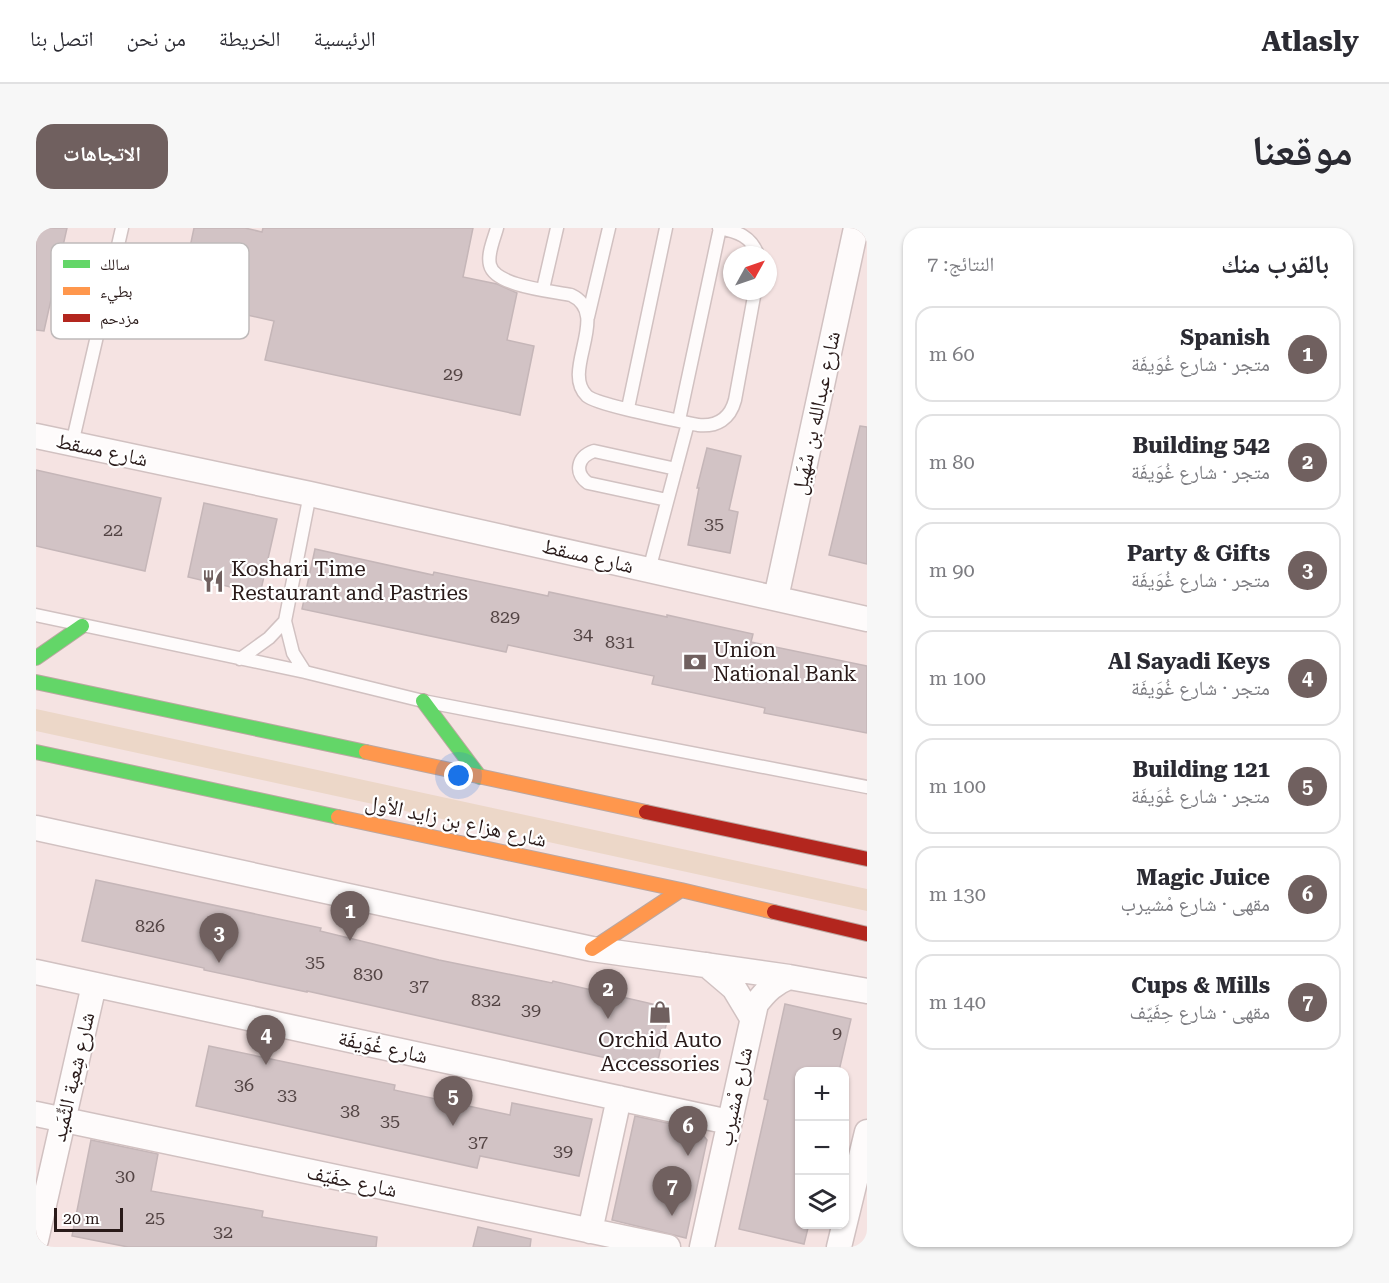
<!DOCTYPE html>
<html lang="ar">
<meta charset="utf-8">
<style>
:root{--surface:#fff;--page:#f7f7f7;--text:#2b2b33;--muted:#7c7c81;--line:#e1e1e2;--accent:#70605f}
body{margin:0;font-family:"Roboto Serif","Noto Naskh Arabic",serif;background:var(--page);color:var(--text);direction:rtl}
.controls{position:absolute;right:18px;bottom:18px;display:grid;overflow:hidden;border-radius:12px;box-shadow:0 2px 4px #0004}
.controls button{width:54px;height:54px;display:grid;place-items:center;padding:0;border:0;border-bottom:2px solid var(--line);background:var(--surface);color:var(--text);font:30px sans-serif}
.compass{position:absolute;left:687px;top:18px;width:54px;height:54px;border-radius:50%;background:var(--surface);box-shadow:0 2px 4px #0004;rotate:50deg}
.scale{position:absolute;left:18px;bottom:15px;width:69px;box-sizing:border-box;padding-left:6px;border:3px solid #291a19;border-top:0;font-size:16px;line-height:21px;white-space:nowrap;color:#291a19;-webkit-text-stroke:4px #fff;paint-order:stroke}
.you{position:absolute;left:423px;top:548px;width:21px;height:21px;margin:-15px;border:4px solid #fff;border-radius:50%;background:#1a73e8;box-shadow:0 0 0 9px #1a73e833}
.badge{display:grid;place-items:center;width:39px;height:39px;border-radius:50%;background:var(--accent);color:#fff;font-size:20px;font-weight:700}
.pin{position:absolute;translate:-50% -50px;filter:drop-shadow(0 2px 3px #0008)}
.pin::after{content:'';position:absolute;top:32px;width:21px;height:18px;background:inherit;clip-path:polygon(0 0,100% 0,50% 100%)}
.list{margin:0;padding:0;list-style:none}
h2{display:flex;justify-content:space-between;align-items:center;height:78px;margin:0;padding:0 24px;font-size:26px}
h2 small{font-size:20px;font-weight:400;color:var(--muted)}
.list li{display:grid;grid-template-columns:39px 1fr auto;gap:18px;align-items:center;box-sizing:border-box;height:96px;margin:0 12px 12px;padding:0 12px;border:2px solid var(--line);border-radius:18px}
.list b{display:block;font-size:22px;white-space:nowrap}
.list p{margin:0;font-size:20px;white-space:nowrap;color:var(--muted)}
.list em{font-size:20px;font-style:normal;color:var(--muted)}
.icon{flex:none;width:33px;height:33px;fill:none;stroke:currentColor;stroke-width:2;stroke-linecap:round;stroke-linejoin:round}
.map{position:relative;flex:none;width:831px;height:1019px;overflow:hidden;direction:ltr;border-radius:18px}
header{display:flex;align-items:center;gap:36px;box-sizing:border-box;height:84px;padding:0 30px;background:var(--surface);border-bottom:2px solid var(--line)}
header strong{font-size:28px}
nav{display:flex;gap:33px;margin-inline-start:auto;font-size:21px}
.intro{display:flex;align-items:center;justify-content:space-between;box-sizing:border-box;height:144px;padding:0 36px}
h1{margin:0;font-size:42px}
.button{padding:15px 27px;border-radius:18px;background:var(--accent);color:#fff;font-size:21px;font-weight:700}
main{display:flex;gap:36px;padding:0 36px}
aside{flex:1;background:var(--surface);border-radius:18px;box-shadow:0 2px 4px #0004}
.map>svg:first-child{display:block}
.green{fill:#ecd7c8}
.building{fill:#d2c3c5;stroke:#c5b6b8;stroke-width:1.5}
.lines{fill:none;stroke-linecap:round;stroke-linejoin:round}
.lane-casing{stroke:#d1c1c1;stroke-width:15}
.street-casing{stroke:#d1c1c1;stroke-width:27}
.fast-casing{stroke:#bba7a1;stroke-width:16}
.slow-casing{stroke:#bba7a1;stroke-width:16}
.jam-casing{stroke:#bba7a1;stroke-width:16}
.lane{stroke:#fefbfb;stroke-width:12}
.street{stroke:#fefbfb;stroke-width:24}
.fast{stroke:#63d668;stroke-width:14}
.slow{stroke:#ff974d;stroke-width:14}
.jam{stroke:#b3261e;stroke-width:14}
.labels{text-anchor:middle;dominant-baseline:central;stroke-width:4.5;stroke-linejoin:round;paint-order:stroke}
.number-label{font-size:18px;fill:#534444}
.street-label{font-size:21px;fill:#291a19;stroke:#fff}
.poi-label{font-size:21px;fill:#291a19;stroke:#fff;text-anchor:start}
.key{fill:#fff;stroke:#bfbaba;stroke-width:1.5}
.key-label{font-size:16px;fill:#291a19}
</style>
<header>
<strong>Atlasly</strong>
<nav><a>الرئيسية</a><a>الخريطة</a><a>من نحن</a><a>اتصل بنا</a></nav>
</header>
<div class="intro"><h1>موقعنا</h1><a class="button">الاتجاهات</a></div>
<main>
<aside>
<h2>بالقرب منك<small>النتائج: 7</small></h2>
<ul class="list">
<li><span class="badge">1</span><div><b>Spanish</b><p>متجر · شارع غُوَيفَة</p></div><em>60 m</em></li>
<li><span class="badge">2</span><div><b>Building 542</b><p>متجر · شارع غُوَيفَة</p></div><em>80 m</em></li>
<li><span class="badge">3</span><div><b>Party &amp; Gifts</b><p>متجر · شارع غُوَيفَة</p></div><em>90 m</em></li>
<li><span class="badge">4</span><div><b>Al Sayadi Keys</b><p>متجر · شارع غُوَيفَة</p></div><em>100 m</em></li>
<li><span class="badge">5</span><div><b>Building 121</b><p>متجر · شارع غُوَيفَة</p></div><em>100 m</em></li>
<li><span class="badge">6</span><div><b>Magic Juice</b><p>مقهى · شارع مْشيرب</p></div><em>130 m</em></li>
<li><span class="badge">7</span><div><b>Cups &amp; Mills</b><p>مقهى · شارع حِفَيّف</p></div><em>140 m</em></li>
</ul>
</aside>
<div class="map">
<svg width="831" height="1019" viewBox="0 0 831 1019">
<rect width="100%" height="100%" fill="#f5e3e2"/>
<!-- green -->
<path class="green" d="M0 481 831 661V683L0 503Z"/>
<!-- building -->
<path class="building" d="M0 0H31L8 103 0 102Z
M158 0H209L226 4 227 0H437L427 49 461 56 481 65 471 112 498 118 484 187 229 132 238 93 143 72Z
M824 198 831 199V336L793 327Z
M671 220 705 228 693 282 702 284 694 325 652 317 663 260H661Z
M0 242 125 270 109 343 0 318Z
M168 275 241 291 224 366 152 349Z
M279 321 397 347 398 344 512 368 513 364 631 389V387L717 406 715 414 831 438V505L728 485 729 480 616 456 618 448 472 417 470 424 266 381Z
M60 652 285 700 284 703 403 732 516 755 517 753 634 780 620 841 271 763V764L168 742V740L46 713Z
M749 776 815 791 803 843H764V996H773L768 1016 703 1001 732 872 728 871Z
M173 818 359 857 358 862 474 887 476 875 556 891 543 948 444 928 441 940 160 878Z
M599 888 663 902 671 912 650 1010 576 992Z
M55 912 122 926 115 963 227 983 226 989 341 1009 340 1019H92L36 1008Z
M442 999 495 1011 494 1019H437Z"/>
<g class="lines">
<!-- lane casing -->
<g class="lane-casing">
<path id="lane" d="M461 0C458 11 451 26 454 37 459 58 515 63 535 67 576 86 524 143 551 168 561 177 644 193 662 197 681 199 694 191 699 172L719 63
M683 0C702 4 715 8 722 27
M507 61 521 0
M552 89 573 0
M592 180 630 0
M643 192 684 0
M36 216 86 0
M631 272 552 255C538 245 541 229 558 223L640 241
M613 342 652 195
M0 387 269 444 387 473 831 559
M204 431 233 410 249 393
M269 444 257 425 249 393 274 266"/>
</g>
<!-- street casing -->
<g class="street-casing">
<path id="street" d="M0 208 274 266 831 391
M740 370 820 0
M0 600 556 721 753 749 831 763
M671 737 698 760 716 790
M0 744 693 894
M0 886 632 1019
M554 1003 583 870
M0 1012 58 757
M666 1019 720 776C730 763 738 755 753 749
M803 1019 831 904"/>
</g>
<!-- fast casing -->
<g class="fast-casing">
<path id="fast" d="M0 430 46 398
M0 454 330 524
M387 473 444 549
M0 524 302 589"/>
</g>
<!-- slow casing -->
<g class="slow-casing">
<path id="slow" d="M330 524 610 584
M302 589 645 662 738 684
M556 721 645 662"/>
</g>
<!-- jam casing -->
<g class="jam-casing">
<path id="jam" d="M610 584 831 631
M738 684 831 706"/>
</g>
<!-- lane -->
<use href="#lane" class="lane"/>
<!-- street -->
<use href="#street" class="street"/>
<!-- fast -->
<use href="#fast" class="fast"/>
<!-- slow -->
<use href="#slow" class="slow"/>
<!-- jam -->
<use href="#jam" class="jam"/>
</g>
<!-- icons -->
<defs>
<g id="restaurant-bare" transform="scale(1.8)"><path d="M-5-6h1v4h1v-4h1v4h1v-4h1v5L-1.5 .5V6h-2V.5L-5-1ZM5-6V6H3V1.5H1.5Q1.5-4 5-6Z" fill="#70605f" stroke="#fff" stroke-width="2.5" paint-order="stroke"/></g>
<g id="bank-bare" transform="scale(1.8)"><path d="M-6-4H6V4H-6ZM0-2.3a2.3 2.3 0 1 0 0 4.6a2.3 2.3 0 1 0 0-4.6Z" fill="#70605f" stroke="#fff" stroke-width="2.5" paint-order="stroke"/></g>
<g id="shop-bare" transform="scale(1.8)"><path d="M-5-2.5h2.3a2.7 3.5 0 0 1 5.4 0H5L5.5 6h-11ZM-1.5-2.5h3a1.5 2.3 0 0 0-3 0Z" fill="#70605f" stroke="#fff" stroke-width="2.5" paint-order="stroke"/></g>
</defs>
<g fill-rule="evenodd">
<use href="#restaurant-bare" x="177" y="353"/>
<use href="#bank-bare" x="659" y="434"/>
<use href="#shop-bare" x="624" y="784"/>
</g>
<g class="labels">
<!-- number labels -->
<g class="number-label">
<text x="417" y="145">29</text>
<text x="678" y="295">35</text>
<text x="77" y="301">22</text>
<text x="469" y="388">829</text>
<text x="547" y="405">34</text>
<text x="584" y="413">831</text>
<text x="114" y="697">826</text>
<text x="279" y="733">35</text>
<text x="332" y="745">830</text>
<text x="383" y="757">37</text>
<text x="450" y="771">832</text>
<text x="495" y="781">39</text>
<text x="801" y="804">9</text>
<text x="208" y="856">36</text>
<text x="251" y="866">33</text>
<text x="314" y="882">38</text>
<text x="354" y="892">35</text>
<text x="442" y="913">37</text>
<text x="527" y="922">39</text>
<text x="89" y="947">30</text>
<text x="119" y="989">25</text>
<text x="187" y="1003">32</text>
</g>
<!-- street labels -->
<g class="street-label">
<text transform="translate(780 185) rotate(-78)">شارع عبدالله بن سُهَيل</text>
<text transform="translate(66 222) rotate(12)">شارع مسقط</text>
<text transform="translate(552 328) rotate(13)">شارع مسقط</text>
<text transform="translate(420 593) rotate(12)">شارع هزاع بن زايد الأول</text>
<text transform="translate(347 819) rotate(12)">شارع غُوَيفَة</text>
<text transform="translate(37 849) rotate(-77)">شارع شِعبة الثِّمَيد</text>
<text transform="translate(699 869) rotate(-78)">شارع مْشيرب</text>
<text transform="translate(316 953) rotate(12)">شارع حِفَيّف</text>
</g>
<!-- poi labels -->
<g class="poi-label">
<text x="195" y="341">Koshari Time<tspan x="195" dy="24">Restaurant and Pastries</tspan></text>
<text x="677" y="422">Union<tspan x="677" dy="24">National Bank</tspan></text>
<text x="624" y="812" text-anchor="middle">Orchid Auto<tspan x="624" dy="24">Accessories</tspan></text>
</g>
</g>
<!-- legend -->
<rect x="15" y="15" width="198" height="96" rx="9" class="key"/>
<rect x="27" y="32" width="27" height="8" fill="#63d668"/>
<rect x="27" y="59" width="27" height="8" fill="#ff974d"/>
<rect x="27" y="86" width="27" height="8" fill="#b3261e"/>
<g class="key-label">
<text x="64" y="42">سالك</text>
<text x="64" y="69">بطيء</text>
<text x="64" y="96">مزدحم</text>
</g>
</svg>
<div class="controls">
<button>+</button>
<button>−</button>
<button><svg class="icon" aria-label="layers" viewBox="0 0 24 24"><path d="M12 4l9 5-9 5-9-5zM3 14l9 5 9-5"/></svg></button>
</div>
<svg class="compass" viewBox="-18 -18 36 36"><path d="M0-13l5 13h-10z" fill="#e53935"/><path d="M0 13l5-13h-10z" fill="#7c7c81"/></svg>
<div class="scale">20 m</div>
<div class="you"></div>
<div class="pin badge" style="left:314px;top:713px">1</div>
<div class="pin badge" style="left:572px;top:791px">2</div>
<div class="pin badge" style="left:183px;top:735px">3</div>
<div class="pin badge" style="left:230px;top:837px">4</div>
<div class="pin badge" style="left:417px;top:898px">5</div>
<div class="pin badge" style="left:652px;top:928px">6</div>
<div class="pin badge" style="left:636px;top:988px">7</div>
</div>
</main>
